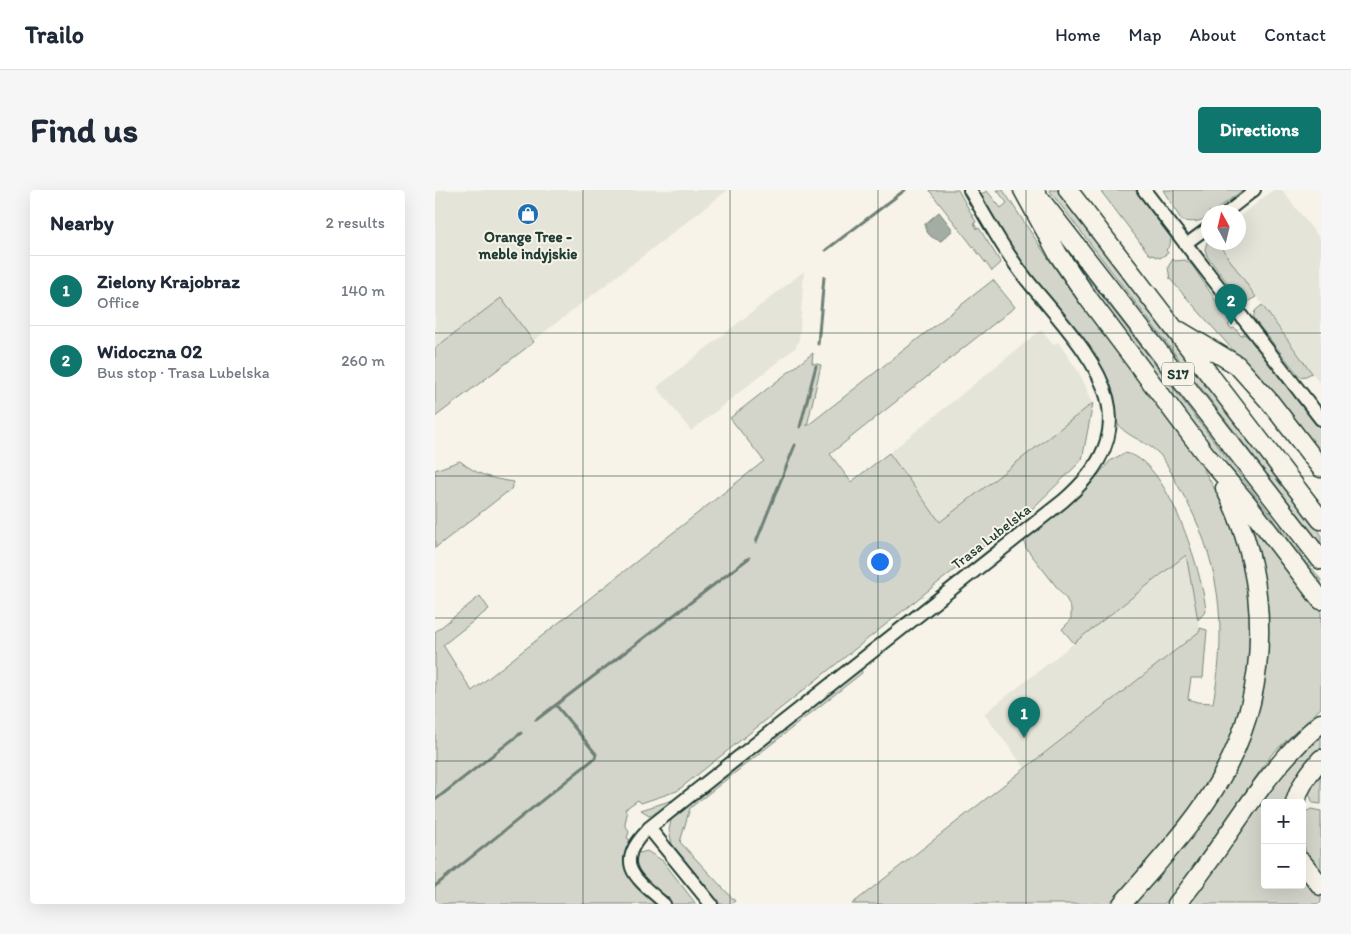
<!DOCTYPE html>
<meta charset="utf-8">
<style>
:root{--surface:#fff;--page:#f6f6f7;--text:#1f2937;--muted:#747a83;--line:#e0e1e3;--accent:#0f766e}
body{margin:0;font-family:Itim,sans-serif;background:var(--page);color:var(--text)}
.controls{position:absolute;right:15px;bottom:15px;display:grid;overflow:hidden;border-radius:5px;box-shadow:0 5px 20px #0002}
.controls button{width:45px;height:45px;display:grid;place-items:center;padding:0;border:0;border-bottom:1px solid var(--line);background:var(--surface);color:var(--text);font:25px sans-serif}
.compass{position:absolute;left:766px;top:15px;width:45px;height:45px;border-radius:50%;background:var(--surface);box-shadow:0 5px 20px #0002;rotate:352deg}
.you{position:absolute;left:444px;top:371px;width:18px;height:18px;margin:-12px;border:4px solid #fff;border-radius:50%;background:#1a73e8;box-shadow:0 0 0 8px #1a73e833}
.badge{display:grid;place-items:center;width:32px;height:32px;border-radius:50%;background:var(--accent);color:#fff;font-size:16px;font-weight:700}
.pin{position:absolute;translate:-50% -41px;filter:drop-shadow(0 1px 2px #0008)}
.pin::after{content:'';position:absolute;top:26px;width:18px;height:15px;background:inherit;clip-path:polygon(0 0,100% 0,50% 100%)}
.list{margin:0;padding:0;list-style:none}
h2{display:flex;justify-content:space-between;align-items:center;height:65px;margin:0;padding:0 20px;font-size:21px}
h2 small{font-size:16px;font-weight:400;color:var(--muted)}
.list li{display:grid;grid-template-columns:32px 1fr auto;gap:15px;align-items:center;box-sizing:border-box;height:70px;padding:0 20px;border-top:1px solid var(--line)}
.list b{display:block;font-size:19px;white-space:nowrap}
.list p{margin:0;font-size:16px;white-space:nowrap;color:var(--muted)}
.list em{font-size:16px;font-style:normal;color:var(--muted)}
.map{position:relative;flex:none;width:886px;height:714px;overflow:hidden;border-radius:5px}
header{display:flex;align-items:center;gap:30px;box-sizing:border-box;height:70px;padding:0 25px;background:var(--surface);border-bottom:1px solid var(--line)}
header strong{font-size:24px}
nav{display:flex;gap:28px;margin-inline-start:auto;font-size:18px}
.intro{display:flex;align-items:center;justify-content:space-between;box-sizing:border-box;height:120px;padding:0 30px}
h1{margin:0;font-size:35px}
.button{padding:12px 22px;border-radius:5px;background:var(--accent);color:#fff;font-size:18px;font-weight:700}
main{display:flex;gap:30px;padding:0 30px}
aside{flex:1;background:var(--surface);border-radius:5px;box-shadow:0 5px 20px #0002}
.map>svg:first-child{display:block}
.built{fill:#e5e4d9}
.green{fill:#d3d5ca;stroke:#79897f}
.water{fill:#a4ada3;stroke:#6f8077}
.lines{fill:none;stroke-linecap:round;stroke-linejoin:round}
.stream{stroke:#6f8077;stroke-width:3}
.minor-casing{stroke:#1f3d34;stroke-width:14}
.tertiary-casing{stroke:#1f3d34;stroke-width:16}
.motorway-casing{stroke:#1f3d34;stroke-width:21}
.minor{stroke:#f7f3e8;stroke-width:10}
.tertiary{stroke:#f7f3e8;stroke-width:12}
.motorway{stroke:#f7f3e8;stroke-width:18}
.grid{fill:none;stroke:#1f3d34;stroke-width:1;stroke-opacity:0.55}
.labels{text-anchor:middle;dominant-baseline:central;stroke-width:4;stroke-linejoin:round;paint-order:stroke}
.shield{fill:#f7f3e8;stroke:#60746a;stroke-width:1}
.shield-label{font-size:14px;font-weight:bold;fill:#1f3d34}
.poi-label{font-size:15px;font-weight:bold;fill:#1f3d34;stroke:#f7f3e8}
.street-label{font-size:15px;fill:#1f3d34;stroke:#f7f3e8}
</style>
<header>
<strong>Trailo</strong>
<nav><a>Home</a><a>Map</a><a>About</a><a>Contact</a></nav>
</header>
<div class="intro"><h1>Find us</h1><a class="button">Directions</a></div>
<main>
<aside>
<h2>Nearby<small>2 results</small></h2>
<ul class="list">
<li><span class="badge">1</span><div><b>Zielony Krajobraz</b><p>Office</p></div><em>140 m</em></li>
<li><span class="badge">2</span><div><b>Widoczna 02</b><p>Bus stop · Trasa Lubelska</p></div><em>260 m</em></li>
</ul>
</aside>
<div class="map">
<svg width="886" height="714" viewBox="0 0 886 714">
<rect width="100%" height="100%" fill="#f7f3e8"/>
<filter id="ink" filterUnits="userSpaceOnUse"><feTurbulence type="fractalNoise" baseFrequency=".02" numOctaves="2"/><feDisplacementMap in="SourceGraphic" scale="10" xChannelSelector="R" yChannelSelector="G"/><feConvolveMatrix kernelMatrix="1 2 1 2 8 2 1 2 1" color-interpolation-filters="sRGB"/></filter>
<g filter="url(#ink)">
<!-- built -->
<path class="built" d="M0 0H293L0 227Z
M838 0H847L886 50V195L783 53 804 52V27Z
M369 81 364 151 360 158 256 241 222 197Z
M606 140 618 155 623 152 645 184 658 213 505 332 454 263Z
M751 365 765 441 590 578 549 524Z"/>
<!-- green -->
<path class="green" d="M494 0H523L541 32 539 33 542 39 544 38 566 73 557 81Z
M562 0H568C597 44 626 89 658 131 702 187 751 243 784 307 824 384 826 482 789 561 762 619 715 666 674 714H417L765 441V438L772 440 768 488H756L753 509 762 512 778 513C793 436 785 368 745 299 739 289 734 276 726 266 715 252 688 246 682 232 679 225 680 216 679 209 677 197 672 187 667 177L581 65 544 5 552 1 566 18 572 13Z
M614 0H622L886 344V354Z
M665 0H700L736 48 735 55 731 60 733 63 725 68 714 64Z
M728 0H808L778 22H774L773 26C765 33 757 32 747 31Z
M773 49 774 52 783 53 821 107 812 112H807L772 66 770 59Z
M624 50 886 390V400L670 117 639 75Z
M738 69 740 71 750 70 757 75 796 133 793 135 797 139 800 138 806 146 809 144 824 155 863 211 886 239V269L812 176 735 89 733 77Z
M558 90 580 117 395 264 416 292 454 263 505 332 658 213 647 270 596 320 590 318 582 325 583 329 242 601 206 613 203 610 190 619 192 624 190 634 194 642 192 648 195 650C180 681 201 696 223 714H0V442L45 406 54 419 8 455 37 501 329 271 295 228 378 163 377 173 386 175 372 236Z
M66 108 99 152 0 227V158Z
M827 115 877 183 871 186 865 187 818 128 820 121Z
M689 263C732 266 768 385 771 421L763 430 751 365 639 453 627 439 636 430V419L632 410 591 358 589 350 651 299 675 271Z
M25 271C42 285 57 289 79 292L76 299 0 358V280Z
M812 323 886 417V518L837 564 737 706 729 714H697L759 642 830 479 833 427 830 395 819 344Z
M426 476 427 483 255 618 245 652 300 711 296 714H285L237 654 234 640 237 626Z
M886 540V563L853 613H830V695H867V685L886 704V714H751L830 600Z
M886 580V614L878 613 872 599Z
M241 609 224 622 214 625 206 620Z
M876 619 886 621V687C868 669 867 648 867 624Z
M202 660 205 663 212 661 228 671 261 714H237C222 700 194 684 202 660Z"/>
<!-- water -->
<path class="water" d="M504 22 518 40 506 51C496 48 491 44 490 34Z"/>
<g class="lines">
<!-- stream -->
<path class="stream" d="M391 60 470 0
M383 154 389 87
M365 237 381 176
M321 352 360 255
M101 530 314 368
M0 610 86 543
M0 696 160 568 161 564 121 515"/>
<!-- minor casing -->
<g class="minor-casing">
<path id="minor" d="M792 22 820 0
M751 54 774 37
M214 638C178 673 198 687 230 714"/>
</g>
<!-- tertiary casing -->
<g class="tertiary-casing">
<path id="tertiary" d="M709 0 886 229
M276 714 214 638 628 311C725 228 651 163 592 90 570 62 553 31 535 0"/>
</g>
<!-- motorway casing -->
<g class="motorway-casing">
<path id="motorway" d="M588 0 623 64 653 108 771 265 811 312 886 410
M598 0 886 370
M633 0 886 330
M745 141 802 175 835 212 886 278
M860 613C865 595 874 583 886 569
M867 672 886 696
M687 714C722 673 761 633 787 586 837 497 835 388 790 298
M742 714C792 654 825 583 886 533"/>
</g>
<!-- minor -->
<use href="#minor" class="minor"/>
<!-- tertiary -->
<use href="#tertiary" class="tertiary"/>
<!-- motorway -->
<use href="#motorway" class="motorway"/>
</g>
</g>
<!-- grid -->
<path class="grid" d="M148 0V714M295 0V714M443 0V714M591 0V714M738 0V714M0 143H886M0 286H886M0 428H886M0 571H886"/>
<!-- icons -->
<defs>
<g id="shop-disc" transform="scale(1.125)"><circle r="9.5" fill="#1f6fb2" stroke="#f7f3e8"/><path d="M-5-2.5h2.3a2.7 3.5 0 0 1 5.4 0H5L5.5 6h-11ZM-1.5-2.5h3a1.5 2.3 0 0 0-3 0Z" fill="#fff"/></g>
</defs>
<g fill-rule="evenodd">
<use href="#shop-disc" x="93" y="24"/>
</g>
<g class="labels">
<!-- shield labels -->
<rect class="shield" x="727" y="172.5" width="32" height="23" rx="4"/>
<g class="shield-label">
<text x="743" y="184">S17</text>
</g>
<!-- poi labels -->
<g class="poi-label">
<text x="93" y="47">Orange Tree -<tspan x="93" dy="17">meble indyjskie</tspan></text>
</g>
<!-- street labels -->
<g class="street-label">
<text transform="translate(556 347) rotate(-38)">Trasa Lubelska</text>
</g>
</g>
</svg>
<div class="controls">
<button>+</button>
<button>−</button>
</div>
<svg class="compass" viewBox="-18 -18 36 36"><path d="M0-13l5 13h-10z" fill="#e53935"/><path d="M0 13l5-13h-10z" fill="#747a83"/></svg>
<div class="you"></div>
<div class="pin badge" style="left:589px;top:548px">1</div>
<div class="pin badge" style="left:796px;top:135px">2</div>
</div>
</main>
